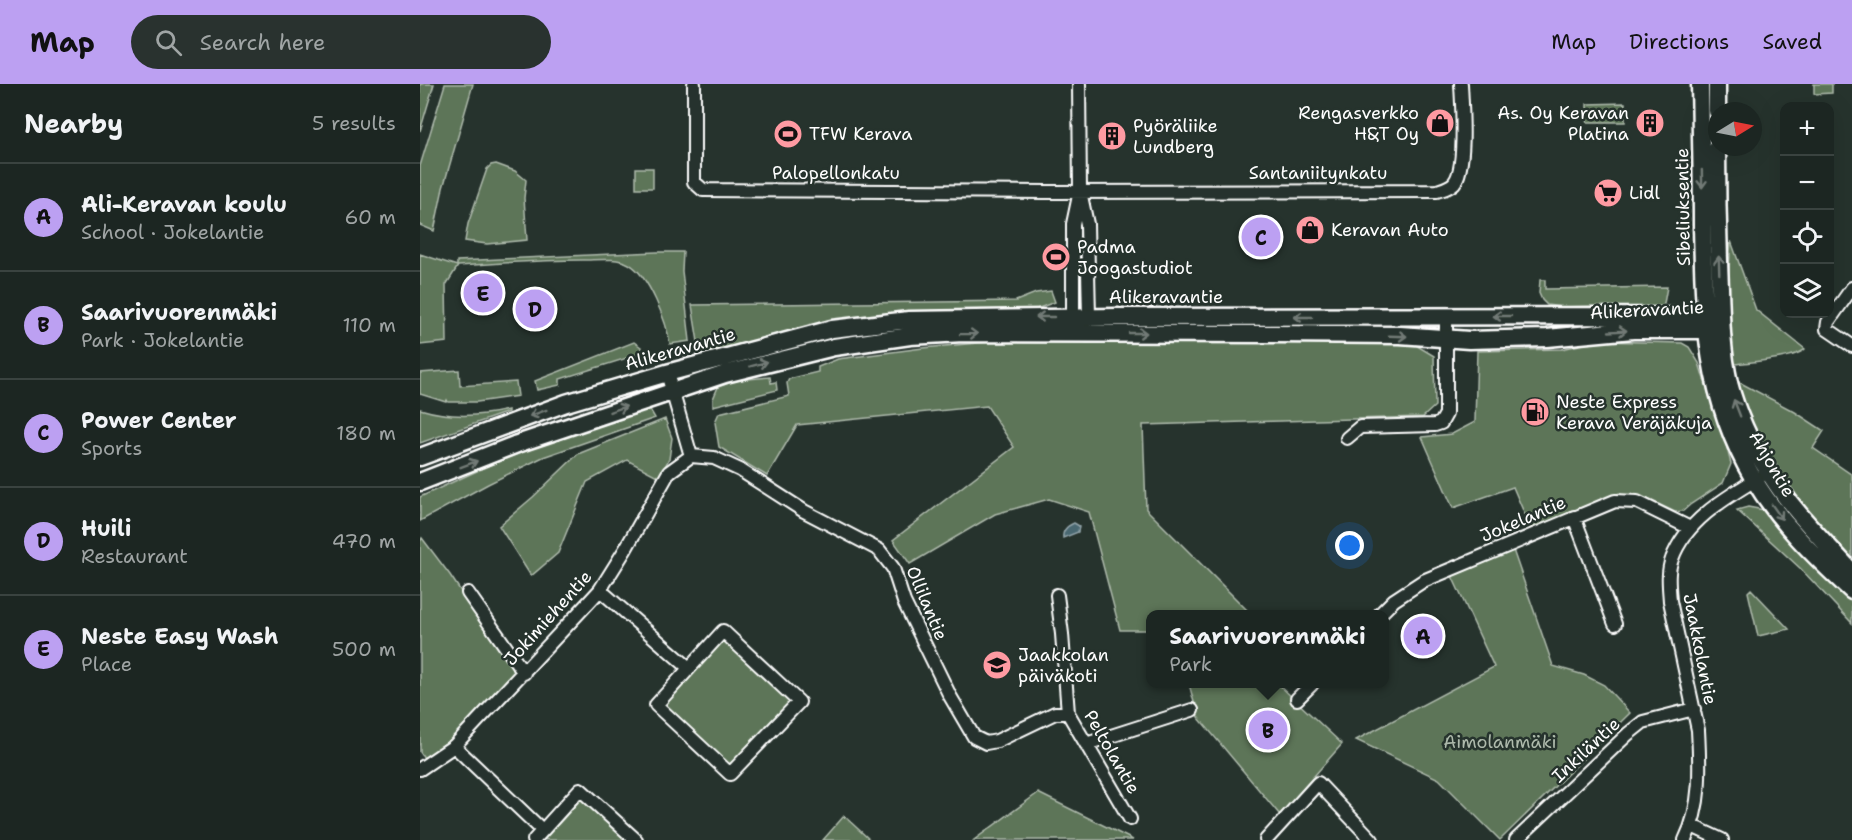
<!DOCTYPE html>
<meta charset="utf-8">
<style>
:root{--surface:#1c2622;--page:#29322f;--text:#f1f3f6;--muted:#a0a5a5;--line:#3a4340;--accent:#bca0f2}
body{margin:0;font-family:"Shantell Sans",sans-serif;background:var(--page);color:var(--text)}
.controls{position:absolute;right:18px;top:18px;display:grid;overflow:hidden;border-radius:12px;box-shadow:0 6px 24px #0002}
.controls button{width:54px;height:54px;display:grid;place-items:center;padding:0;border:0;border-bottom:2px solid var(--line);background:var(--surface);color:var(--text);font:30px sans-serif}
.compass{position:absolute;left:1288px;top:18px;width:54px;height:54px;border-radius:50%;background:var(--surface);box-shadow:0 6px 24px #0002;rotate:80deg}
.you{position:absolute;left:930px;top:462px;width:21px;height:21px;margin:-15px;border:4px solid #fff;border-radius:50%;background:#1a73e8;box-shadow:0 0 0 9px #1a73e833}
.badge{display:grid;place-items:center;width:39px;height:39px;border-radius:50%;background:var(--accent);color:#111;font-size:20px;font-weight:700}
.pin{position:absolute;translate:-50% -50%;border:3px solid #fff;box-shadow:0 2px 6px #0006}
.popup{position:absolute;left:726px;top:526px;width:243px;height:78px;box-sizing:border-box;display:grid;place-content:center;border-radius:12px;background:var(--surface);filter:drop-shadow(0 2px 4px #0005);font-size:20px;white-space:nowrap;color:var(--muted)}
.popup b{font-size:22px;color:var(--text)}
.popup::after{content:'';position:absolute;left:50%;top:100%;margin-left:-12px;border:12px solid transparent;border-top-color:var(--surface)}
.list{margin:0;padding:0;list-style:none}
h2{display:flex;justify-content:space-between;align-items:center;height:78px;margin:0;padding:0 24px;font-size:26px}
h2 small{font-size:20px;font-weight:400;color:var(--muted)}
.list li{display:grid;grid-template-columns:39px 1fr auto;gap:18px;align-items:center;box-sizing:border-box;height:108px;padding:0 24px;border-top:2px solid var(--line)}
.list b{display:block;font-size:22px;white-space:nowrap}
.list p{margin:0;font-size:20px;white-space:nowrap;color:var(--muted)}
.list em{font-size:20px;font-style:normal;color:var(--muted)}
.icon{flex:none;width:33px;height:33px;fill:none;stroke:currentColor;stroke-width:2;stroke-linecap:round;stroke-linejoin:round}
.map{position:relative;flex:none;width:1432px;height:756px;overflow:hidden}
header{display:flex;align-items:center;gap:36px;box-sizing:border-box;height:84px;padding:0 30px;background:var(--accent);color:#111}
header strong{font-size:28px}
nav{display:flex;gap:33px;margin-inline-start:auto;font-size:21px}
.search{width:420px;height:54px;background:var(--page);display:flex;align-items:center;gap:15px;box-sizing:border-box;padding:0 21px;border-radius:33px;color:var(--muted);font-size:22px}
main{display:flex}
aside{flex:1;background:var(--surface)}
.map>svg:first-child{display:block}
.green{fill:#5d7458;stroke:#aebaac;stroke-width:1.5}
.water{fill:#4a6871;stroke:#92a4aa;stroke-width:1.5}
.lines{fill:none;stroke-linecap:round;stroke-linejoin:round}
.minor-casing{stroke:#fff;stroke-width:16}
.secondary-casing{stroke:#fff;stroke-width:21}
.minor{stroke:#26332d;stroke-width:12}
.secondary{stroke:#26332d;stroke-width:16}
.oneway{stroke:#727a76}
.labels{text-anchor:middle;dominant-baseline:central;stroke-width:5;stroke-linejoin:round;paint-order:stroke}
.poi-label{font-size:18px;fill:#fff;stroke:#26332d;text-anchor:start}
.street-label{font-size:18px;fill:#fff;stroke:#26332d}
.park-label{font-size:18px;fill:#aebaac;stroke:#26332d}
</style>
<header>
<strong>Map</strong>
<div class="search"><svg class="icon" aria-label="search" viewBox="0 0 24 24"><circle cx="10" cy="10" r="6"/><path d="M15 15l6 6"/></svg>Search here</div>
<nav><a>Map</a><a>Directions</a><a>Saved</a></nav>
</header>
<main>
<aside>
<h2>Nearby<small>5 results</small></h2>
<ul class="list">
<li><span class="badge">A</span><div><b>Ali-Keravan koulu</b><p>School · Jokelantie</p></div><em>60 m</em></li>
<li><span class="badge">B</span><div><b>Saarivuorenmäki</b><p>Park · Jokelantie</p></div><em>110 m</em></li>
<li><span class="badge">C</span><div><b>Power Center</b><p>Sports</p></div><em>180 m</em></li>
<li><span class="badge">D</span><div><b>Huili</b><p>Restaurant</p></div><em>470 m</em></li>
<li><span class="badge">E</span><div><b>Neste Easy Wash</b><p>Place</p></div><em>500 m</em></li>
</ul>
</aside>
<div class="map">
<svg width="1432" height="756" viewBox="0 0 1432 756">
<rect width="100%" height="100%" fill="#26332d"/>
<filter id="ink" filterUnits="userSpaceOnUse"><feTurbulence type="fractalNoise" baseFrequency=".0167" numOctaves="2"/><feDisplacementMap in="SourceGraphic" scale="12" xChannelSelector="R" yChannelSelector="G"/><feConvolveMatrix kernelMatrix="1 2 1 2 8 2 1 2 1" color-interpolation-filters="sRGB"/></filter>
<g filter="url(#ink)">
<!-- green -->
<path class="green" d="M0 0H14L0 47Z
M25 0H53L23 104 14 147 0 141V82Z
M1394 0H1412V9L1394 10Z
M1205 19V38H1167V20Z
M76 80 95 87 106 96 104 114 107 156 67 160 45 157 48 140 67 85 71 81Z
M216 84H233V104H216Z
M1311 157 1336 226 1385 265C1375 275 1330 278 1314 280 1308 239 1307 198 1311 157Z
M237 168H263L262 187 270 257 250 260C247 239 229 191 209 180 196 173 177 176 163 176 121 176 79 179 38 182L26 201 27 258 0 261V170L37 182V177Z
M1120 196H1125V205L1247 203 1243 225 1209 228 1175 222 1141 223 1127 221 1122 216 1119 209Z
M631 207 635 218 611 227 413 240 280 270 272 221 596 217 616 209Z
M845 257 994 260 1014 272 1015 322 1003 333 723 341 726 425 827 526 823 530H731V546H700L669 428 629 415 575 430 490 480 473 456 594 363 567 322 377 341 347 392 299 363 295 338 299 329 369 312 367 299 369 295 398 288V283L418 275 503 264 569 258Z
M1177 257 1262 259 1269 263 1279 279 1289 311 1304 352 1311 380 1303 399 1271 420 1263 427 1255 428 1226 414H1207L1199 409 1186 416 1111 445 1093 403 1033 424 1002 353 1032 350 1055 338 1057 267 1142 265Z
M214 258 221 263 220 270 140 295V301L117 306 115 297Z
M39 286 40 302 96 298 98 312 57 318H28L27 316 26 318 0 310V289Z
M350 293 351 299 356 298 357 306 293 322V315L298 303 317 296Z
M1317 297 1375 328 1404 347 1393 364 1432 391V481L1356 392 1331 344Z
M229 324 235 334 123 373 68 400 0 437V413L70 381 211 326Z
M0 325C29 334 58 333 88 326V328L0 359Z
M245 335 252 354 249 375 239 393 207 376 167 398 138 469 111 492 79 442 113 413 158 370Z
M1328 423 1344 426 1432 516V539L1381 485 1317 426Z
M2 454 30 491 94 587 40 649 4 674 0 668V458Z
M1093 466 1133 582 1164 591 1184 601 1210 629 1080 756 1019 695 936 656 1074 583 1032 492Z
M1331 505 1369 545 1338 552 1328 508Z
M306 554 371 617 308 682 243 621Z
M769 600H858L922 660 860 731 778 633Z
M618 709 713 756H554Z
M162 714 207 756H124Z
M424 732 450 756H403Z"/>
<!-- water -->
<path class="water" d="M654 439 659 442 658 448 643 454C642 446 647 442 654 439Z"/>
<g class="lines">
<!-- minor casing -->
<g class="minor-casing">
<path id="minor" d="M274 0V98L283 106 627 108 1017 107C1023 105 1029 104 1034 99 1047 84 1042 21 1041 0
M661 112 667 140 669 233 665 239
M1432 204 1408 238 1407 245 1432 262
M656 241 653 233V140L660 107 659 0
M927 354 940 343 1015 341 1021 339 1026 330V233
M271 372 294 374 320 386 384 427 459 466 473 484 484 518 530 612 554 653 566 659 577 657 635 629H648
M1154 433 1195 540
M180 506 269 584
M48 509 104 589
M637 511 642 550 648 629 710 735
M960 530 974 516 1003 497 1195 417 1217 418 1270 444
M303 547 379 618 310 690 236 621Z
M877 615 892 600
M666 660 772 626
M34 662 122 746
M0 685 34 662 168 519 180 506 205 466 249 388 271 372 247 289
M1272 742 1302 756
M114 756 160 705 216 756
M846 756 898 699 952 756
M1096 756 1208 650 1223 638 1274 625
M1265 756C1282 722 1280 683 1278 646L1250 517C1249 503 1247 488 1252 475 1266 436 1307 413 1340 393"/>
</g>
<!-- secondary casing -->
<g class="secondary-casing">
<path id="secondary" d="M1280 0C1281 47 1282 95 1282 142 1284 233 1285 312 1333 394 1359 438 1395 473 1432 507
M1297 27V0
M1297 63C1297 110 1298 157 1300 204 1301 236 1302 268 1309 299 1317 330 1331 360 1348 387 1370 424 1403 456 1432 488
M0 373 146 319 247 289 412 245 489 236 697 233 1285 232 1301 239
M0 398 97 360 305 290 414 263 490 252 543 249 855 250 980 251 1049 256 1127 254 1213 246H1286L1301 239"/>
</g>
<!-- minor -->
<use href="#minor" class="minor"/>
<!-- secondary -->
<use href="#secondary" class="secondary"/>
</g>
<!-- one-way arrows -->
<defs><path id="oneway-shaft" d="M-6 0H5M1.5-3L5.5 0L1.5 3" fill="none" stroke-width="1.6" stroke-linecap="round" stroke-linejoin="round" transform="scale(1.5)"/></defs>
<g class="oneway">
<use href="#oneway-shaft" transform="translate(1282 95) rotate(89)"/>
<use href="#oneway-shaft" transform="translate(1299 181) rotate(-92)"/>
<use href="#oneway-shaft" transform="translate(1082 232) rotate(180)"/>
<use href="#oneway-shaft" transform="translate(625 233) rotate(180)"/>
<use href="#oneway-shaft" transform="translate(883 233) rotate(180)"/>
<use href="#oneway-shaft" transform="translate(1198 247) rotate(-3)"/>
<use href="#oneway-shaft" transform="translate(718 249)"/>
<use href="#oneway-shaft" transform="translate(549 250) rotate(-1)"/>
<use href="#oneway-shaft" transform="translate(978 252) rotate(2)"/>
<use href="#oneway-shaft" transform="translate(339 280) rotate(-15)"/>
<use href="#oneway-shaft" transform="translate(1317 324) rotate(-111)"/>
<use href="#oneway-shaft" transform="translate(198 325) rotate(-19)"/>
<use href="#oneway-shaft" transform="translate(118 329) rotate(160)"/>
<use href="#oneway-shaft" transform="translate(49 380) rotate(-21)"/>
<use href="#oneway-shaft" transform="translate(1357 428) rotate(55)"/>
</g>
</g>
<!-- icons -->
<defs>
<g id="shop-disc" transform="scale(1.5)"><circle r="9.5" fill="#ff9aa2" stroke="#26332d"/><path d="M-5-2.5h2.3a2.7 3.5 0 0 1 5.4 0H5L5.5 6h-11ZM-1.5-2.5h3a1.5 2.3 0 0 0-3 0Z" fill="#111"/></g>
<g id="building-disc" transform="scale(1.5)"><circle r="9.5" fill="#ff9aa2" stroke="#26332d"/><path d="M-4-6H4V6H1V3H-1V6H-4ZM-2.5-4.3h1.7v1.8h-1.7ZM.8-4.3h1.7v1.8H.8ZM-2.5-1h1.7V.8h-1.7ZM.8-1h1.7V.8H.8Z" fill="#111"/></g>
<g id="stadium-disc" transform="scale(1.5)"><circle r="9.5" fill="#ff9aa2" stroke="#26332d"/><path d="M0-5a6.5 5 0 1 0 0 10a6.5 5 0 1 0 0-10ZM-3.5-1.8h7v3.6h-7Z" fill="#111"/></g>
<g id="supermarket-disc" transform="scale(1.5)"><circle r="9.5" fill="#ff9aa2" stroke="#26332d"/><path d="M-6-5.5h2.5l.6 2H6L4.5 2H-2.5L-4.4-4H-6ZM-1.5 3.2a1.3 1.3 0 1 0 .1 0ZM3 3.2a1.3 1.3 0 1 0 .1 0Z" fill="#111"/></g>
<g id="fuel-disc" transform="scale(1.5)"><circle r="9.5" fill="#ff9aa2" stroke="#26332d"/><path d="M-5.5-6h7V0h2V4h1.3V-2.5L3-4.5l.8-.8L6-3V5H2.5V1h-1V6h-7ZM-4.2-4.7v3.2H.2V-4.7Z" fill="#111"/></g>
<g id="school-disc" transform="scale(1.5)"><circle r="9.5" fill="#ff9aa2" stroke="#26332d"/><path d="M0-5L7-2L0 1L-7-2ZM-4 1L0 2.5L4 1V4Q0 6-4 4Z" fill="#111"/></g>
</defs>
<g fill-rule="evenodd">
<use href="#shop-disc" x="1020" y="39"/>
<use href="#building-disc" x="1230" y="39"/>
<use href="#stadium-disc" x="368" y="50"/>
<use href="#building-disc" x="692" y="52"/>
<use href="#supermarket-disc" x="1188" y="109"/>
<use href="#shop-disc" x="890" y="146"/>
<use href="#stadium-disc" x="636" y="173"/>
<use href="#fuel-disc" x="1115" y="328"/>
<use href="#school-disc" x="577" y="581"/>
</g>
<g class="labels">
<!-- poi labels -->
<g class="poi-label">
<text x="999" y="29" text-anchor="end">Rengasverkko<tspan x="999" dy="21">H&amp;T Oy</tspan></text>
<text x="1209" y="29" text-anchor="end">As. Oy Keravan<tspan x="1209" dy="21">Platina</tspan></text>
<text x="713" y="42">Pyöräliike<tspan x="713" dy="21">Lundberg</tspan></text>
<text x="389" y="50">TFW Kerava</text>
<text x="1209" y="109">Lidl</text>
<text x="911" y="146">Keravan Auto</text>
<text x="657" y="163">Padma<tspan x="657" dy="21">Joogastudiot</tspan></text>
<text x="1136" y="318">Neste Express<tspan x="1136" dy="21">Kerava Veräjäkuja</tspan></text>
<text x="598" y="571">Jaakkolan<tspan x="598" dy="21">päiväkoti</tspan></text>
</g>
<!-- street labels -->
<g class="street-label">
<text x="416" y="89">Palopellonkatu</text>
<text x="898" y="89">Santaniitynkatu</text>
<text transform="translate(1263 123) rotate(-91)">Sibeliuksentie</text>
<text x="746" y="213">Alikeravantie</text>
<text transform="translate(1227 226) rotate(-3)">Alikeravantie</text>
<text transform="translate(260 265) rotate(-16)">Alikeravantie</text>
<text transform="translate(1352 380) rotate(60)">Ahjontie</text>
<text transform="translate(1103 435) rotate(-23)">Jokelantie</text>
<text transform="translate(507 519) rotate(67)">Ollilantie</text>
<text transform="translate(128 534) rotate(-48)">Jokimiehentie</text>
<text transform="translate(1280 565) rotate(79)">Jaakkolantie</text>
<text transform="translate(1166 666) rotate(-43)">Inkiläntie</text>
<text transform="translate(692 668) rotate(60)">Peltolantie</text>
</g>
<!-- park labels -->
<g class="park-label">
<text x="1080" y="658">Aimolanmäki</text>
</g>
</g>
</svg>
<div class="controls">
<button>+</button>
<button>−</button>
<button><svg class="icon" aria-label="locate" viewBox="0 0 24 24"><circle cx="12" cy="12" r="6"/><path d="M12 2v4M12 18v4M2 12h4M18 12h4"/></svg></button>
<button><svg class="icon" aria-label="layers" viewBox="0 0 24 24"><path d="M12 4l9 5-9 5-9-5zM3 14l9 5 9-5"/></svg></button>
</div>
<svg class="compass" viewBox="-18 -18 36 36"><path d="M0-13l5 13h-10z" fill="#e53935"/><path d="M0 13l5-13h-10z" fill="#a0a5a5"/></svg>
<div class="you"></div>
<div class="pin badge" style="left:1003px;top:552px">A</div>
<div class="pin badge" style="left:848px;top:646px">B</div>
<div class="popup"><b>Saarivuorenmäki</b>Park</div>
<div class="pin badge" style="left:841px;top:153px">C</div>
<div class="pin badge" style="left:115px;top:225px">D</div>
<div class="pin badge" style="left:63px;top:209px">E</div>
</div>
</main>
